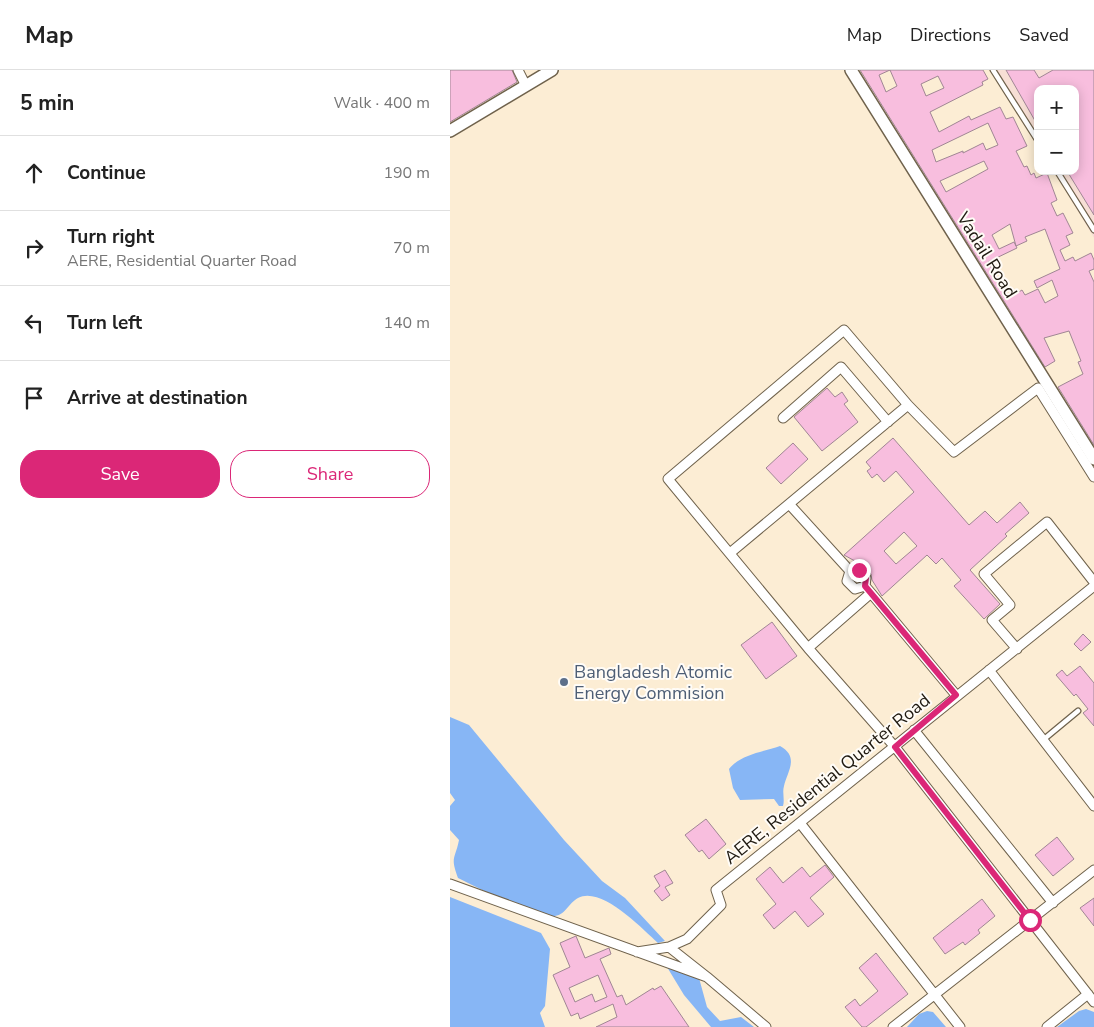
<!DOCTYPE html>
<meta charset="utf-8">
<style>
:root{--surface:#fff;--page:#f2f2f2;--text:#222;--muted:#767676;--line:#e0e0e0;--accent:#db2777}
body{margin:0;font-family:"Nunito Sans",sans-serif;background:var(--page);color:var(--text)}
.controls{position:absolute;right:15px;top:15px;display:grid;overflow:hidden;border-radius:10px;box-shadow:0 2px 12px #0003}
.controls button{width:45px;height:45px;display:grid;place-items:center;padding:0;border:0;border-bottom:1px solid var(--line);background:var(--surface);color:var(--text);font:25px sans-serif}
.stop{position:absolute;width:15px;height:15px;margin:-11px;border:4px solid #db2777;border-radius:50%;background:#fff}
.stop.end{background:#db2777;border-color:#fff;box-shadow:0 1px 5px #0008}
.list{margin:0;padding:0;list-style:none}
h2{display:flex;justify-content:space-between;align-items:center;height:65px;margin:0;padding:0 20px;font-size:21px}
h2 small{font-size:16px;font-weight:400;color:var(--muted)}
.list li{display:grid;grid-template-columns:32px 1fr auto;gap:15px;align-items:center;box-sizing:border-box;height:75px;padding:0 20px;border-top:1px solid var(--line)}
.list b{display:block;font-size:19px;white-space:nowrap}
.list p{margin:0;font-size:16px;white-space:nowrap;color:var(--muted)}
.list em{font-size:16px;font-style:normal;color:var(--muted)}
.actions{display:flex;gap:10px;padding:15px 20px}
.actions a{flex:1;padding:11px 0;border:1px solid var(--accent);border-radius:20px;text-align:center;font-size:18px;color:var(--accent)}
.actions .main{background:var(--accent);color:#fff}
.icon{flex:none;width:28px;height:28px;fill:none;stroke:currentColor;stroke-width:2;stroke-linecap:round;stroke-linejoin:round}
.map{position:relative;flex:none;width:644px;height:957px;overflow:hidden}
header{display:flex;align-items:center;gap:30px;box-sizing:border-box;height:70px;padding:0 25px;background:var(--surface);border-bottom:1px solid var(--line)}
header strong{font-size:24px}
nav{display:flex;gap:28px;margin-inline-start:auto;font-size:18px}
main{display:flex}
aside{flex:1;background:var(--surface)}
.map>svg:first-child{display:block}
.industrial{fill:#f7dfd5}
.water{fill:#87b6f5}
.building{fill:#f8bede;stroke:#a08694;fill-rule:evenodd}
.lines{fill:none;stroke-linecap:round;stroke-linejoin:round}
.service-casing{stroke:#6f624c;stroke-width:7}
.minor-casing{stroke:#6f624c;stroke-width:11}
.tertiary-casing{stroke:#6f624c;stroke-width:14}
.service{stroke:#fff;stroke-width:4.5}
.minor{stroke:#fff;stroke-width:9}
.tertiary{stroke:#fff;stroke-width:11}
.route{stroke:#db2777;stroke-width:6}
.service-dot{fill:#5c6f8a;stroke:#fffcf7;stroke-width:2}
.labels{text-anchor:middle;dominant-baseline:central;stroke-width:4;stroke-linejoin:round;paint-order:stroke}
.street-label{font-size:18px;fill:#1f1910;stroke:#fffcf7}
.service-label{font-size:18px;fill:#4e5e75;stroke:#fffcf7;text-anchor:start}
</style>
<header>
<strong>Map</strong>
<nav><a>Map</a><a>Directions</a><a>Saved</a></nav>
</header>
<main>
<aside>
<h2>5 min<small>Walk · 400 m</small></h2>
<ul class="list">
<li><svg class="icon" aria-label="ahead" viewBox="0 0 24 24"><path d="M12 20V5M6 11l6-6 6 6"/></svg><div><b>Continue</b></div><em>190 m</em></li>
<li><svg class="icon" aria-label="right" viewBox="0 0 24 24"><path d="M7 20v-9h11M14 6l5 5-5 5"/></svg><div><b>Turn right</b><p>AERE, Residential Quarter Road</p></div><em>70 m</em></li>
<li><svg class="icon" aria-label="left" viewBox="0 0 24 24"><path d="M17 20v-9H6M10 6l-5 5 5 5"/></svg><div><b>Turn left</b></div><em>140 m</em></li>
<li><svg class="icon" aria-label="arrive" viewBox="0 0 24 24"><path d="M6 21V4h12l-3 4 3 4H6"/></svg><div><b>Arrive at destination</b></div></li>
</ul>
<div class="actions"><a class="main">Save</a><a>Share</a></div>
</aside>
<div class="map">
<svg width="644" height="957" viewBox="0 0 644 957">
<rect width="100%" height="100%" fill="#fcedd4"/>
<!-- industrial -->
<path class="industrial" d="M543 0H644V168L604 101H625V19H588V75Z"/>
<!-- water -->
<path class="water" d="M0 647 19 655 114 770 152 811 175 828 215 871 208 873C191 858 152 816 128 828 118 833 115 848 100 846 79 844 28 818 8 808 0 786 5 790 9 770L0 760V736L5 730 0 723Z
M330 676C350 687 337 702 334 716 332 723 335 729 333 736H329L324 729 290 730 283 718 279 699C291 684 313 682 330 676Z
M0 827 91 863 100 879 95 936 90 943 95 957H0Z
M217 897 249 908 257 937 270 951 291 947 304 957H261L234 925Z
M636 939 644 942V957H607L629 941Z
M477 941 483 942 496 957H457L469 944Z"/>
<!-- building -->
<path class="building" d="M0 0H62L67 12 0 52Z
M410 0H533L538 9 532 12 533 15 480 42 489 62 519 46 521 50 550 37 556 49 563 47 577 76 566 81 574 97 577 96 581 105 584 103 586 108 597 103 607 130 601 133 607 146 613 143 623 163 616 166 620 175 610 180 615 191 623 187 625 191 641 183 644 190V199L639 201 644 212V375L608 317 633 304 628 292 631 291 619 261 594 268 605 291 595 297ZM440 0 447 16 436 22 429 5ZM488 6 494 18 476 26 471 14ZM538 53 548 75 536 80 533 73 513 83V81L486 92 482 80ZM534 91 538 99 496 122 490 111ZM560 154 566 176 577 171 575 167 595 159 610 199 584 211 587 218 602 210 608 226 595 233 588 219 575 225 572 220 559 228 538 192 567 178 564 172 549 179 542 165Z
M556 0H584L589 8 603 0H644V145L617 101H625V19H588V56Z
M377 318 385 327 392 322 398 331 394 334 408 352 372 381 344 347Z
M443 368 519 455 535 441 547 453 570 432 579 443 555 464 557 466 520 500 550 534 534 549 504 516 511 510 492 488 486 494 477 485 432 526 422 510 421 504 414 496 394 485 464 422 446 401 434 412 427 404 422 408 417 401 421 398 416 392ZM454 462 467 476 446 494 434 481Z
M343 373 358 389 331 414 316 398Z
M322 552 347 586 316 609 291 575Z
M633 564 641 572 631 581 624 574Z
M630 596 644 613V656L633 643 638 639 626 624 624 626 606 605 612 600 617 606Z
M256 749 276 774 259 789 252 780 249 782 235 765Z
M607 767 624 789 603 806 585 785Z
M375 795 384 807 360 828 374 844 358 857 345 841 324 859 313 845 326 834 306 809 320 797 333 813 352 797 360 807Z
M215 800 223 813 215 817 220 825 212 831 204 821 210 816 204 806Z
M644 828V856L630 838Z
M532 829 545 846 528 860 530 863 515 875 513 872 495 884 483 868Z
M126 866 135 888 159 878 161 884 150 889 167 927 172 925 176 935 203 918 204 920 211 916 239 957H146L167 947 163 934 130 949 128 943 121 946 103 905 120 897 110 873ZM148 905 157 927 145 932 142 924 125 932 119 918Z
M426 883 458 924 416 957H412L395 937 405 929 410 936 428 921 409 898Z"/>
<g class="lines">
<!-- service casing -->
<g class="service-casing">
<path id="service" d="M543 0 588 71
M607 101 644 160
M593 670 628 641"/>
</g>
<!-- minor casing -->
<g class="minor-casing">
<path id="minor" d="M68 0 76 16
M333 348 391 297 438 352
M644 407 588 318 504 382 458 335 394 260 218 409 358 578 445 677 644 932
M340 435 400 501 397 511 405 519 415 516 421 523 358 578
M280 483 458 335
M400 501 409 500 416 508 415 516
M421 523 506 625
M567 579 542 550 560 535 534 504 597 452 644 512
M539 600 644 736
M464 660 603 833
M350 753 510 957
M0 814 257 907 219 877
M187 882 219 877 237 869 271 835 266 820 644 516
M257 907 316 957
M443 957 644 800
M597 957 638 924"/>
</g>
<!-- tertiary casing -->
<g class="tertiary-casing">
<path id="tertiary" d="M401 0 644 389
M0 61 102 0"/>
</g>
<!-- service -->
<use href="#service" class="service"/>
<!-- minor -->
<use href="#minor" class="minor"/>
<!-- tertiary -->
<use href="#tertiary" class="tertiary"/>
</g>
<g class="lines">
<!-- route -->
<path class="route" d="M409 500 416 508 415 516 506 625 445 677 580 850"/>
</g>
<!-- markers -->
<circle class="service-dot" cx="114" cy="612" r="5"/>
<g class="labels">
<!-- street labels -->
<g class="street-label">
<text transform="translate(537 185) rotate(58)">Vadail Road</text>
<text transform="translate(377 709) rotate(-39)">AERE, Residential Quarter Road</text>
</g>
<!-- service labels -->
<g class="service-label">
<text x="124" y="602">Bangladesh Atomic<tspan x="124" dy="21">Energy Commision</tspan></text>
</g>
</g>
</svg>
<div class="controls">
<button>+</button>
<button>−</button>
</div>
<div class="stop" style="left:580px;top:850px"></div>
<div class="stop end" style="left:409px;top:500px"></div>
</div>
</main>
